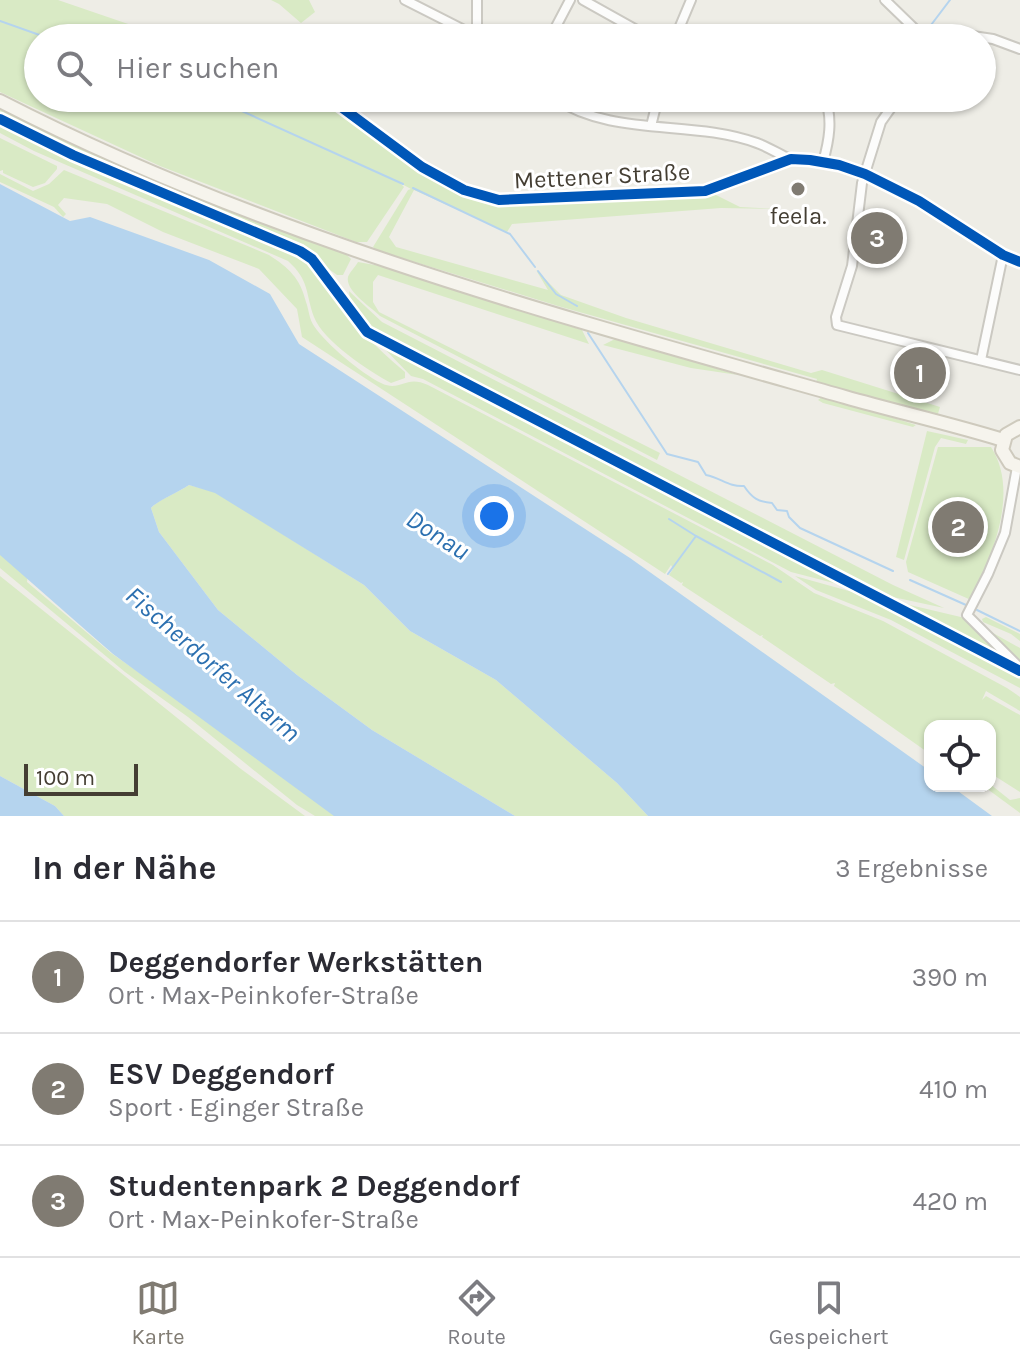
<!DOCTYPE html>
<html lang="de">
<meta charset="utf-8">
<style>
:root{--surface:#fff;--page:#f7f7f7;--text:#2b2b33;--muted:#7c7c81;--line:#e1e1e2;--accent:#807b72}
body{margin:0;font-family:Karla,sans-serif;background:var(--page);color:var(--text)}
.controls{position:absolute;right:24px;bottom:24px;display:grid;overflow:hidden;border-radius:16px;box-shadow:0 2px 6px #0004}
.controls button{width:72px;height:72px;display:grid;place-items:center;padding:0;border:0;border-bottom:2px solid var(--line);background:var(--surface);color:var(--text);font:40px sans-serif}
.scale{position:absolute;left:24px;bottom:20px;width:114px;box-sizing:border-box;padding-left:8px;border:4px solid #443e33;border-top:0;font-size:22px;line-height:28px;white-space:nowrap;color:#443e33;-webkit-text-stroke:6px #fff;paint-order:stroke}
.you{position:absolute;left:494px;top:516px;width:28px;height:28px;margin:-20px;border:6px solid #fff;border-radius:50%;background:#1a73e8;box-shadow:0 0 0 12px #1a73e833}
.badge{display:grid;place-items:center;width:52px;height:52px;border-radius:50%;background:var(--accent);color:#fff;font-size:26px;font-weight:700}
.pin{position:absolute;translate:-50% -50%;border:4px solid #fff;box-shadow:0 2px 8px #0006}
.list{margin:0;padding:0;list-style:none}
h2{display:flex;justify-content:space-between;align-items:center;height:104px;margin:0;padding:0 32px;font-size:34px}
h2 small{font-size:26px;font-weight:400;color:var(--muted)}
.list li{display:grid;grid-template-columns:52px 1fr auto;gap:24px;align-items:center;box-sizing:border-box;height:112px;padding:0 32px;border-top:2px solid var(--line)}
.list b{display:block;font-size:30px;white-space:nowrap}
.list p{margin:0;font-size:26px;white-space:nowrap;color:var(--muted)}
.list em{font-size:26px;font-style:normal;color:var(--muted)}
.icon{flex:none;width:44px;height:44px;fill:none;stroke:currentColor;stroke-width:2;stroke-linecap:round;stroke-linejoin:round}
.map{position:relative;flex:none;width:1020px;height:816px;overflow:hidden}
.search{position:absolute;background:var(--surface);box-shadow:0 2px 6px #0004;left:24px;right:24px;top:24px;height:88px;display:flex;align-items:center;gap:20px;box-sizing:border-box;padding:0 28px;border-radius:44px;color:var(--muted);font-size:30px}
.sheet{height:440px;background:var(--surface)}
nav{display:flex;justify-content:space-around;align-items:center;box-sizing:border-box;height:112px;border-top:2px solid var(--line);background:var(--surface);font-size:22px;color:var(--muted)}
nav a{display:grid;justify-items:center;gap:4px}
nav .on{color:var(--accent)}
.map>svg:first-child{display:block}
.green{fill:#d9eac5}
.water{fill:#b5d4ee}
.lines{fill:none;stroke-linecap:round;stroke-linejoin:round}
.stream{stroke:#b5d4ee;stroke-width:2}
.minor-casing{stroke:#cbc9c2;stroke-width:12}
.secondary-casing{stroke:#cecabd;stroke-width:16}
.minor{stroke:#fcfcfb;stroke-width:8}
.secondary{stroke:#f6f4ed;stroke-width:12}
.cycleway-casing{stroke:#fff;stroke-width:15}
.cycleway{stroke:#0057b8;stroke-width:10}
.poi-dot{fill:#807b72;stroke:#fff;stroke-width:3}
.labels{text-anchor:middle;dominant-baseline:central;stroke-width:6;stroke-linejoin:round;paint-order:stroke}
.street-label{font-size:24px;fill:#443e33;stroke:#fff}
.poi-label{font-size:24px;fill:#443e33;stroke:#fff}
.water-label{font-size:26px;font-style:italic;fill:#2c70b0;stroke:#fff}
</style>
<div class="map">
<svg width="1020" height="816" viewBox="0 0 1020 816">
<rect width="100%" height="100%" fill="#eeede6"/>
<!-- green -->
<path class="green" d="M0 0H58L169 38H38V98H276L293 111 302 98H320L336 107 395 154 425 175 464 194 499 205 712 193 740 207 778 209 721 208 512 224 507 232 414 190 389 237 396 247 548 290 536 270 561 295 626 318 811 373 822 370 940 407 937 417 816 382 817 379 558 306 376 250 373 247 408 190 411 189 400 183 404 187 367 242H356L160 166 0 92Z
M271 0H309L315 12 301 23 279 4Z
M0 109C113 163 227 210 345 253L351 259 343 275H337L300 248 126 176 0 116Z
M0 121 83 162 300 253 311 260 325 283 324 287H328C348 320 375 347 405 372V378L391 383C369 371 323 341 314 317 305 292 310 281 288 261L34 151 0 133Z
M0 138 57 166V169L45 183 33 187 3 173V170L0 171Z
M64 170 269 255C289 268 300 278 306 302 309 310 309 319 314 326 326 344 361 373 381 383 401 393 405 374 428 385L773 565 814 593 883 621 1007 688 1020 697V711L986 691 982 700 986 696 1020 715V792L990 773V726H930V754L834 686 835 683 831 684 762 637 763 635 760 636 682 585 683 582 681 583 669 575 673 569 671 565 665 574 302 337 297 309 259 269 163 232 107 204 64 198 58 205 66 214 63 217 54 207 0 182V174L33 191 49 184Z
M358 262 386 267 582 330 589 344 378 275 373 282V302L379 312 660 453 657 460 380 316C371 307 345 291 348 277 349 273 355 267 358 262Z
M349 291 382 322 893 585 944 608 874 593 377 335C360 324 350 310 349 291Z
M617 338 738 375 691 368 603 345Z
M375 339 853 585V588L791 572 423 379 411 376Z
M823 396 916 425 913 427 823 403 818 400Z
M927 431 968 440 966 444 941 438 935 447 904 560 896 557Z
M938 447H991C1020 492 992 556 971 600L908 572 906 562Z
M189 485 215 492 364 585 410 631 496 680 617 783 648 816H515L372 730 297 675 218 610 159 532 151 508C158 500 179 492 189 485Z
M0 544 29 565 27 582 111 653 346 816H315L297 805 188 717 125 672 0 568Z
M0 576 241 769 305 816H64L55 806 0 776Z
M795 576 874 598 1020 674V688L891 620 816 590Z
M893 601 965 618 1011 663 893 603Z
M986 617 1020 634V641L1011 634 983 622 982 619Z
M984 628 1020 648V661L985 630Z
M990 784 1010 800 1020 798V813L986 788Z"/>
<!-- water -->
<path class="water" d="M0 184 70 221 90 217 209 260 270 294 299 344 630 558 930 771V786H951L992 816H648L617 783 496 680 410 631 364 585 215 493 189 485C179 492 157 501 151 508L159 532 218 610 297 675 372 730 515 816H334L113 654 0 555Z
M0 776 55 806 64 816H0Z"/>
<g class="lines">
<!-- stream -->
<path class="stream" d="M0 21 48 38
M928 29 950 0
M213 98 403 184
M413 188 510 234 535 267
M538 271 556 294 577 306
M588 333 667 454 698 462 706 475C721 478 729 487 744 486 752 498 758 502 772 503L777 510 787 511 789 517 800 528 893 571
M696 536 781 582
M668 574 696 536 669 519
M910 580 966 605
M977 610 1020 631"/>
<!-- minor casing -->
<g class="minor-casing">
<path id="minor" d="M405 0 480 38
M583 0 651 38
M885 0 916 30 918 38
M477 36V0
M550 38 570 0
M675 38 691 0
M962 38 966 35 993 39 1020 49
M329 98 422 167 464 190 499 200 705 191 791 159 810 160 839 165 865 174 919 201 1003 255 1020 262
M554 98C614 138 691 119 757 143 768 147 779 154 790 159
M898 98 881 122 862 183 852 266 836 317 837 325 1020 370
M651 126 658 98
M823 162C829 141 833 119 825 98
M981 360 1003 255
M1017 467 1005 533 988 574 967 615 1020 668"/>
</g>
<!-- secondary casing -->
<g class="secondary-casing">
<path id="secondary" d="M0 101C266 238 558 316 845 397 898 412 951 424 1003 440
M1020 427 1006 435 1002 450 1010 463 1020 467"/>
</g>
<!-- minor -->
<use href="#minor" class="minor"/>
<!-- secondary -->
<use href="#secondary" class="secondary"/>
<!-- cycleway casing -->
<g class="cycleway-casing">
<path id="cycleway" d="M329 98 422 167 464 190 499 200 705 191 791 159 810 160 839 165 865 174 919 201 1003 255 1020 262
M0 119 73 155 300 251 312 259 367 332 1020 671"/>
</g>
<!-- cycleway -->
<use href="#cycleway" class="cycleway"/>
</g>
<!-- markers -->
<circle class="poi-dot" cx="798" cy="189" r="8"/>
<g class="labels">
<!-- street labels -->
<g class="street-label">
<text transform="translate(602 176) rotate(-3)">Mettener Straße</text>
</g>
<!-- poi labels -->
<g class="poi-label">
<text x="798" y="216">feela.</text>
</g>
<!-- water labels -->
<g class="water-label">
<text transform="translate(438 535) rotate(33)">Donau</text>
<text transform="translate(213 664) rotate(41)">Fischerdorfer Altarm</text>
</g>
</g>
</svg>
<div class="controls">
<button><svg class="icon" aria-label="locate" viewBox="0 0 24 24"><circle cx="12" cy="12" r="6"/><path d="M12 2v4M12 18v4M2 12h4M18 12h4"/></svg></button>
</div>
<div class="scale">100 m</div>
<div class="you"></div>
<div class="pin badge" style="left:920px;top:373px">1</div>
<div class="pin badge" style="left:958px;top:527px">2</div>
<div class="pin badge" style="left:877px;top:238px">3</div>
<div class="search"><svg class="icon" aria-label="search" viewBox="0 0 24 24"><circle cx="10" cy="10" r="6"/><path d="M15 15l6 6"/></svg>Hier suchen</div>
</div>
<section class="sheet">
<h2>In der Nähe<small>3 Ergebnisse</small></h2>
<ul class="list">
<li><span class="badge">1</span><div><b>Deggendorfer Werkstätten</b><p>Ort · Max-Peinkofer-Straße</p></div><em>390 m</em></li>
<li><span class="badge">2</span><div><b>ESV Deggendorf</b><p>Sport · Eginger Straße</p></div><em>410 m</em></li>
<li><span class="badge">3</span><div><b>Studentenpark 2 Deggendorf</b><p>Ort · Max-Peinkofer-Straße</p></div><em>420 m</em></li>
</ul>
</section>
<nav>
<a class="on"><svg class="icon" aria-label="map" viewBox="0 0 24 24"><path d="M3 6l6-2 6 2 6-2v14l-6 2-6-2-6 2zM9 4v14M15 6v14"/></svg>Karte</a>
<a><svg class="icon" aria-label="directions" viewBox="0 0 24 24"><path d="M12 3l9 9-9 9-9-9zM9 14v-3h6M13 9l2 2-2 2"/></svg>Route</a>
<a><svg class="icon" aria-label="saved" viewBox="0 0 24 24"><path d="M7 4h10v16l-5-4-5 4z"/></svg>Gespeichert</a>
</nav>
